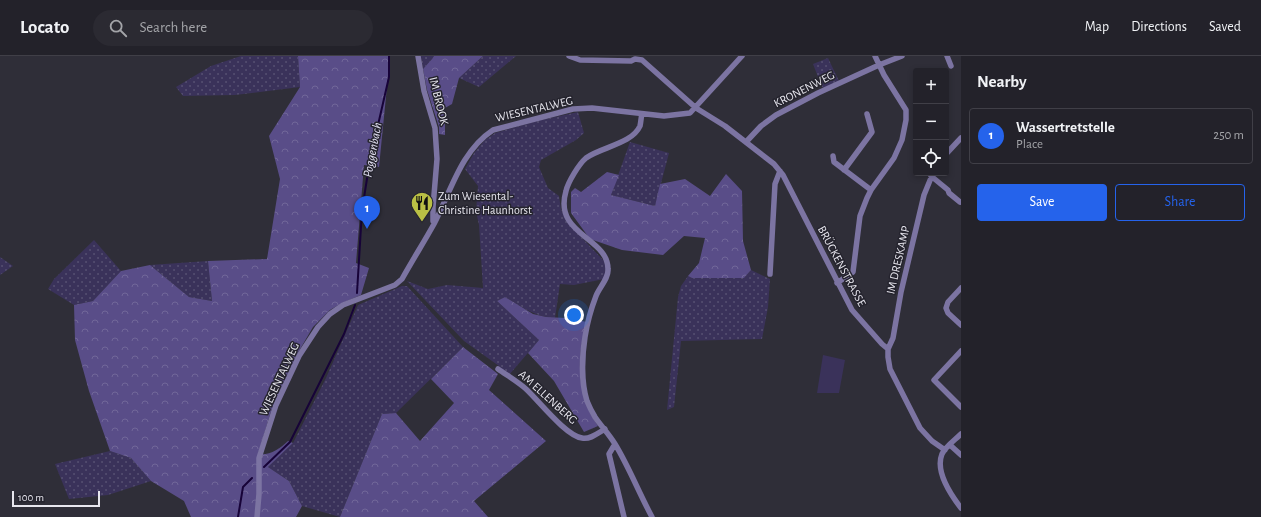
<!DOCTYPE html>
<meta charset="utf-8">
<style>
:root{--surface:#23222a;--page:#2b2a32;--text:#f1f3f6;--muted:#a3a4a8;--line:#403f47;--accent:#2563eb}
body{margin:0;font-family:"Alegreya Sans",sans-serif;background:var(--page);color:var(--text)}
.controls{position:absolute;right:12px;top:12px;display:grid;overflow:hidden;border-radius:4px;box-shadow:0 2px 6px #0003}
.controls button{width:36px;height:36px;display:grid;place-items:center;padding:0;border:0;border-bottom:1px solid var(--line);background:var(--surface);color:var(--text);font:20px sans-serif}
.scale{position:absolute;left:12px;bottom:10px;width:88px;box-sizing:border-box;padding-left:4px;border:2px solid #e7e6ee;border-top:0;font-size:11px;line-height:14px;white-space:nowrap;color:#e7e6ee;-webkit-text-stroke:3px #25242e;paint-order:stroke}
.you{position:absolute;left:574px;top:259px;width:14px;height:14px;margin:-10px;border:3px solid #fff;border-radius:50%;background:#1a73e8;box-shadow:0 0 0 6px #1a73e833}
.badge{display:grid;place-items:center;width:26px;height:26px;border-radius:50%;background:var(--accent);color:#fff;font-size:13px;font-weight:700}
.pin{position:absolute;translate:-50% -33px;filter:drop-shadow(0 1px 2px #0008)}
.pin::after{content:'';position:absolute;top:21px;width:14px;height:12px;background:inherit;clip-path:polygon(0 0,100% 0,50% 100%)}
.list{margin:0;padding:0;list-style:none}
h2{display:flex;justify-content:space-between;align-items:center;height:52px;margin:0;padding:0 16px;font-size:17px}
h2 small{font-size:13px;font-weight:400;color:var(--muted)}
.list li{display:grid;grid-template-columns:26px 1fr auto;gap:12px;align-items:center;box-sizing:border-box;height:56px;margin:0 8px 8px;padding:0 8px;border:1px solid var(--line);border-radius:4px}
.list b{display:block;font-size:15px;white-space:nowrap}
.list p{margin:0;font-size:13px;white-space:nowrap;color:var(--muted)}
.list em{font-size:13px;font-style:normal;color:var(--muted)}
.actions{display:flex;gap:8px;padding:12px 16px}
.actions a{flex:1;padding:9px 0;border:1px solid var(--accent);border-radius:4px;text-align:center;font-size:14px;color:var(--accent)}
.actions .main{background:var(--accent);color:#fff}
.icon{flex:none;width:22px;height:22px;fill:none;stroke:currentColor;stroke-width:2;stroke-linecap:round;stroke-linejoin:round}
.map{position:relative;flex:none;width:961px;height:461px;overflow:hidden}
header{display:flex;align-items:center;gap:24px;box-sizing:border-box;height:56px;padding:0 20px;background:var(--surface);border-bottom:1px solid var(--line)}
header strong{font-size:19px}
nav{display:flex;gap:22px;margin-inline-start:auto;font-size:14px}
.search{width:280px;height:36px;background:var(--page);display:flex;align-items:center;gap:10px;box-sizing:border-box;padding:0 14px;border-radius:22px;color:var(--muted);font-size:15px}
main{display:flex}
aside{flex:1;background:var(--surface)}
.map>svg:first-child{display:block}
.grass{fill:url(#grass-dots)}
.forest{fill:url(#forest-crowns)}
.pitch{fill:#3a325a}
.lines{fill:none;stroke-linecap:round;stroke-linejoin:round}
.stream{stroke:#170338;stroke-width:2}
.street{stroke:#7c74a2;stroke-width:5.5}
.labels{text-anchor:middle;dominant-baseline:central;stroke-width:3;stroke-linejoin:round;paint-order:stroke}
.street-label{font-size:12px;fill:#e7e6ee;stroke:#25242e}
.poi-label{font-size:12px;fill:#e7e6ee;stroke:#25242e;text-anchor:start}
.water-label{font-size:13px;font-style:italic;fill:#e0def0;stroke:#25242e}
</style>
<header>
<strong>Locato</strong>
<div class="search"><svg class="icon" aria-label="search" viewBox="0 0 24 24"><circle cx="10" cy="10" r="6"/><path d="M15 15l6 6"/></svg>Search here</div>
<nav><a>Map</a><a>Directions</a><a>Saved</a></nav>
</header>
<main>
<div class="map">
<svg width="961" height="461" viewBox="0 0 961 461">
<defs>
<pattern id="grass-dots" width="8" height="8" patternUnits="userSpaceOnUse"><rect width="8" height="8" fill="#3a325a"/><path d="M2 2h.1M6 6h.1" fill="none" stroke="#565072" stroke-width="1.8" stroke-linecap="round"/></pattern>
<pattern id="forest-crowns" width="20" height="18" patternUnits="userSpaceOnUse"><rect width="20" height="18" fill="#594d88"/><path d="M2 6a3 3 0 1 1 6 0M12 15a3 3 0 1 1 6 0" fill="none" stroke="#716799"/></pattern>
</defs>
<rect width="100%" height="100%" fill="#2f2e38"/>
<!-- grass -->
<path class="grass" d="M241 0H298L300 31 235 39 183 40 176 31 211 10Z
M421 0H434L432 3 423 13Z
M483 0H516L479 31 459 22Z
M828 2 839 25 824 32 822 31 813 8Z
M578 56 584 77 576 84 541 104 539 111 548 132 559 140 561 153 567 166 604 205 606 213 604 223 574 229 560 228 555 262C535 261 522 251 505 241L497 245 539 284 509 319 502 314 499 310 464 285 407 225 428 233 447 229 483 232 479 169 476 155 478 130 465 113 474 97 485 84 495 77 541 64Z
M630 86 669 97 655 150 611 139Z
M94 184 121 215 93 245 74 249 48 233 54 223Z
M0 201 13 210 0 219Z
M208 205 212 245 189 241 150 209Z
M751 214 770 223 768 251 762 283 681 285 674 351 667 354 678 241 681 230 688 220 692 222H744Z
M402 230H407L463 291 396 357 382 358 340 461 302 450 289 425 268 411 293 387 326 322 358 249Z
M110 395 131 402 151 425 108 439 69 443 55 408Z"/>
<!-- forest -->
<path class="forest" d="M298 0H390L379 111 364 109 356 207 369 212 361 239 342 247 330 254 313 271 296 300 273 349 258 398C269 400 280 393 288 385L293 387 268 411 289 425 302 450 296 461H191L184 445 151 425 131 402 110 395 89 335 75 284 74 249 93 245 121 215 150 209 189 241 212 245 208 205 267 203 280 123 269 80 300 31Z
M434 0H483L459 22 452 48 445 52V79L439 78V71L427 34 423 13 432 3Z
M607 116 619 119 611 139 655 150 660 128 685 123 710 140 726 118 742 135 743 185 751 214 744 222H692L688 220 699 207 705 182 684 180 663 199 622 194 590 183 571 157V136L575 132 581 136Z
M505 241 533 258 546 261 566 262 587 266C579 291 577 319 585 344 587 353 593 362 598 370L584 376 554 325 528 297 539 284 497 245Z
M463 291 498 318 489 334 546 385 474 445 488 461H340L382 358 396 357 420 385 454 347 431 323Z"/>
<!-- pitch -->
<path class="pitch" d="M823 299 845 304 839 337H817Z"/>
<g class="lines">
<!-- stream -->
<path class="stream" d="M357 237 362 154 370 104 389 21V0
M264 411 290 386 344 278 355 249
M238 461 243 431 252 422"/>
<!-- street -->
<path class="street" d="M418 0 424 35 435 72 437 103 433 151V165
M569 0 580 4 631 5 635 3 642 4 696 52 725 70 774 108 783 119 852 254 882 288 888 293
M947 0 951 10
M642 58C641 61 641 66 640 70 632 88 601 91 586 102 579 108 568 126 566 135 553 179 608 181 608 213 609 222 599 232 596 240 591 253 587 268 585 281 582 300 581 326 587 345 589 350 592 356 595 361 601 370 609 378 615 388 629 411 639 437 652 461
M746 86 761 70 776 59 818 37 879 9 902 0
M946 98 961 82
M833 100 834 106 871 134
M844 114 872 76 867 58
M933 117 924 139 901 236 893 282 888 293V301L890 313 920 372 932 385 945 394
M931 120 948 134 949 137 960 146
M770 218 775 128 780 115
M837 227 853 216 860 160 867 142 871 134 894 102 902 84 906 64V54L884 19 875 0
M961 232 948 246 946 252 948 257 961 269
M961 295 934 324 961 351
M498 313C508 320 518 326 526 333 539 345 566 380 582 382 590 384 598 377 605 373
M961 378C955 384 946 390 942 398 935 415 951 439 961 452
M615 388 609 398 624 461
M950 389 961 399
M257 461 259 438V402L276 349 299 300 318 271 330 258 343 249 395 229 402 223C412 205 424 186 434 168 451 135 461 95 493 74L573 53 592 52 664 60 690 57 742 0"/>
</g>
<!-- icons -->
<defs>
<g id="restaurant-pin" transform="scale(1.15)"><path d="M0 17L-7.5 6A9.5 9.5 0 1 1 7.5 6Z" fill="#bac045" stroke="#25242e"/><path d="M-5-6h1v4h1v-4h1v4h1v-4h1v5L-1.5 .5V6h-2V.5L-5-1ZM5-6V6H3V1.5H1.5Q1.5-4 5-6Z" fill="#111"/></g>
</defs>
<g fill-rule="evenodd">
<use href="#restaurant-pin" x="422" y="147"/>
</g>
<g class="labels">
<!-- street labels -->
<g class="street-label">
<text transform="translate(804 33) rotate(-27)">KRONENWEG</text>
<text transform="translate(439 45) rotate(76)">IM BROOK</text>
<text transform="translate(534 53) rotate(-13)">WIESENTALWEG</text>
<text transform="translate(898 204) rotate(-77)">IM DRESKAMP</text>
<text transform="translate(842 210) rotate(62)">BRÜCKENSTRASSE</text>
<text transform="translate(279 323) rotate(-65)">WIESENTALWEG</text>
<text transform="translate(548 341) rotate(42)">AM ELLENBERG</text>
</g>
<!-- poi labels -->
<g class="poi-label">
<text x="438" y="140">Zum Wiesental-<tspan x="438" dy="14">Christine Haunhorst</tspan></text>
</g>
<!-- water labels -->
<g class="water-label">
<text transform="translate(373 94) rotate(-79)">Poggenbach</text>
</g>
</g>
</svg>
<div class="controls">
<button>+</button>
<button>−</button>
<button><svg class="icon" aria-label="locate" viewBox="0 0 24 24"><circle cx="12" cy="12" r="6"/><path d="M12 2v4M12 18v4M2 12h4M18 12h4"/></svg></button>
</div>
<div class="scale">100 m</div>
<div class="you"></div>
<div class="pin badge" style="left:367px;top:173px">1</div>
</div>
<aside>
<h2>Nearby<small></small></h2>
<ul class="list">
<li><span class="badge">1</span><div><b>Wassertretstelle</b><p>Place</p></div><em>250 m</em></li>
</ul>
<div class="actions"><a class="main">Save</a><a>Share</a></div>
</aside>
</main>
